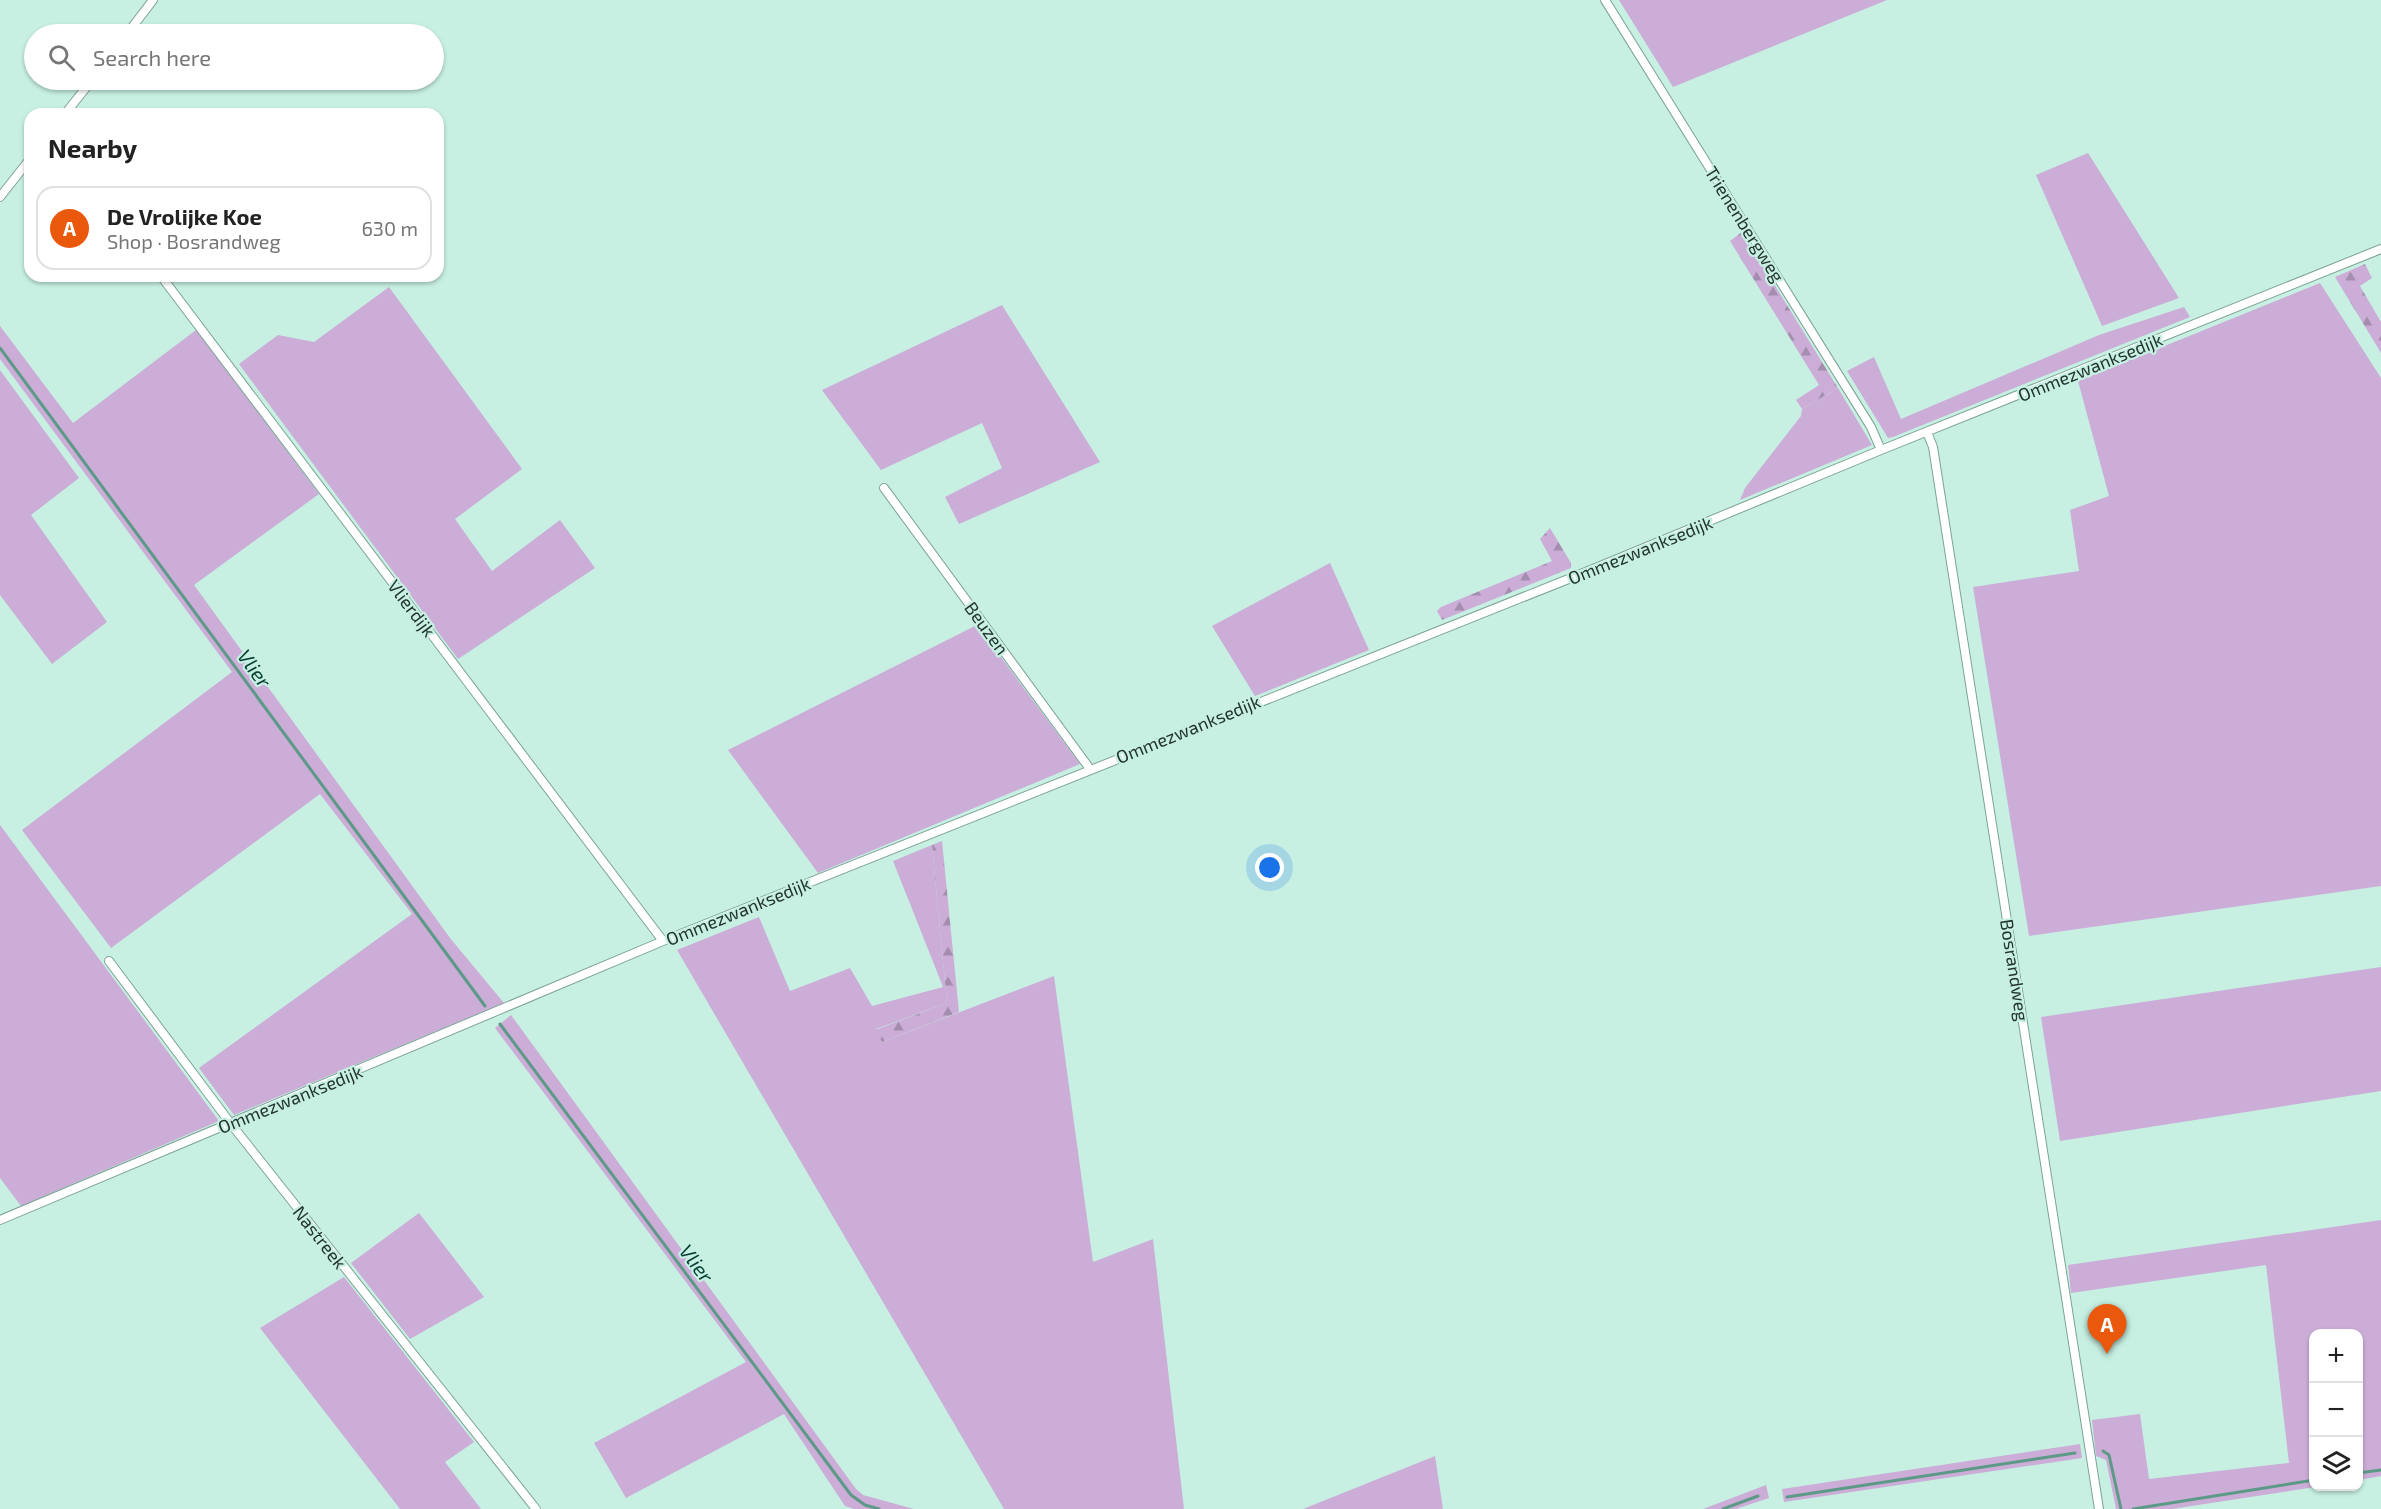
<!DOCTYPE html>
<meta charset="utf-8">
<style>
:root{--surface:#fff;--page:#f6f6f6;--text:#222;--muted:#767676;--line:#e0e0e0;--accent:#ea580c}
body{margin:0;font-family:"Exo 2",sans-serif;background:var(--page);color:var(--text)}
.controls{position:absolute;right:18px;bottom:18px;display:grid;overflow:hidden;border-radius:12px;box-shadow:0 2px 4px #0004}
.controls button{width:54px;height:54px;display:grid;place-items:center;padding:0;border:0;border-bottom:2px solid var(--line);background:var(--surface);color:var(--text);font:30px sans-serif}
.you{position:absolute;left:1270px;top:868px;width:21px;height:21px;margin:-15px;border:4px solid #fff;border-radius:50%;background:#1a73e8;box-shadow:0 0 0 9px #1a73e833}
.badge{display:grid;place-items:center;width:39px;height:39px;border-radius:50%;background:var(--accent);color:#fff;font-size:20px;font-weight:700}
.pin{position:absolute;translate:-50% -50px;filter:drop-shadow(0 2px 3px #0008)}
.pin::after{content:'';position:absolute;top:32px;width:21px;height:18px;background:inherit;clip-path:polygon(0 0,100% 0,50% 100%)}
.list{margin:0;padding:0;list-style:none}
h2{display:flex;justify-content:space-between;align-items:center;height:78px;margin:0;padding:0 24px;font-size:26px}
h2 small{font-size:20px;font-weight:400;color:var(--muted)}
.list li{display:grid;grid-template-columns:39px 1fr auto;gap:18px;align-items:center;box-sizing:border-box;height:84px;margin:0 12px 12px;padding:0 12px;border:2px solid var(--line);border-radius:18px}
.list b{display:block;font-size:22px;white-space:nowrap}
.list p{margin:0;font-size:20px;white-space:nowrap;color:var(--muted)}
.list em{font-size:20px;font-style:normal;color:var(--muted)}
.icon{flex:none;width:33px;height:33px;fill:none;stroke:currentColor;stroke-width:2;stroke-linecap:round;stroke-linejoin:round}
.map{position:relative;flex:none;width:2381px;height:1509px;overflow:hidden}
.search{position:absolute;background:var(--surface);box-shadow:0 2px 4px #0004;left:24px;top:24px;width:420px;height:66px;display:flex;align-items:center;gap:15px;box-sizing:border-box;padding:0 21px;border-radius:33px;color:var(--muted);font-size:22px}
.panel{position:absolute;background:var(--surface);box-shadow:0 2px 4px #0004;left:24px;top:108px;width:420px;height:174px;border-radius:18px}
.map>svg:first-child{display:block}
.grass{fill:#cbadd7}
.forest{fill:url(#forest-firs)}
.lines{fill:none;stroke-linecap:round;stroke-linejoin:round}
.stream{stroke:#5d9987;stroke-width:3}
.minor-casing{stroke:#7ca396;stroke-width:10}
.minor{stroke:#fff;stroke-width:8}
.labels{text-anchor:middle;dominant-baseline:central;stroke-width:4.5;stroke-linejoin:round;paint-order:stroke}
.street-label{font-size:18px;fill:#23332e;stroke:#c7f0e3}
.water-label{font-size:20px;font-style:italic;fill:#053d31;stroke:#c7f0e3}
</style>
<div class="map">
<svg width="2381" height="1509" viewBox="0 0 2381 1509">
<defs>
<pattern id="forest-firs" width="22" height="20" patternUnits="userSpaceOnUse" patternTransform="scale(1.5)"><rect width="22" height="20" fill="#cbadd7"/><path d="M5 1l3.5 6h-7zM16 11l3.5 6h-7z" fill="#a48daf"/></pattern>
</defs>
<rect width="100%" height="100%" fill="#c7f0e3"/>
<!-- grass -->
<path class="grass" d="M1619 0H1887L1673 87Z
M2088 153 2179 298 2102 326 2036 175Z
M2320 283 2381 378V886L2029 936 1973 587 2079 571 2070 510 2109 496 2078 381Z
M389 287 522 469 455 519 492 571 560 520 595 568 458 659 239 364 278 335 314 342Z
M1002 305 1100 462 959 524 945 497 1002 468 982 423 881 470 822 390Z
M2184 307 2190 317 1893 437 1888 438 1847 371 1874 357 1901 419 2099 335Z
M0 326 73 423 196 330 319 494 194 585 450 938 504 1003 234 1115 199 1068 412 914 320 794 111 948 22 830 232 672 0 359Z
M0 370 79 478 31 515 107 622 52 664 0 595Z
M1838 388 1872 445 1740 500 1745 488 1801 416 1802 409Z
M1330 563 1369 650 1255 696 1212 626Z
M977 625 1080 764 818 873 728 750Z
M0 825 219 1121 21 1206 0 1178Z
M932 845 947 1003 876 1029 882 1042 1054 976 1093 1262 1153 1239 1184 1509H1004L677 950 759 917 790 991 850 968 872 1006 943 987 893 861Z
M2381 967V1091L2060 1141 2041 1017Z
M511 1015 856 1489 863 1495 914 1509H854L845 1506 784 1414 626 1498 594 1443 746 1362 495 1028Z
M419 1213 484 1297 410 1339 351 1263Z
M2381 1220V1476L2359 1480 2358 1334H2314L2315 1487 2172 1509H2116L2106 1460 2096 1456 2092 1420 2140 1414 2149 1479 2289 1463 2266 1265 2071 1293 2068 1265Z
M344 1277 474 1442 445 1462 481 1509H400L260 1328Z
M2080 1444 2082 1458 1784 1502 1782 1489Z
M1435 1456 1443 1509H1303Z
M1766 1485 1769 1498 1736 1509H1703Z"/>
<!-- forest -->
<path class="forest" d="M1742 232 1838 388 1802 409 1796 400 1819 385 1730 241Z
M2365 264 2372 278 2360 286 2381 322V353L2335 277Z
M1550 528 1571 563V568L1442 620 1437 611 1441 607 1552 561 1540 539Z
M942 841 959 1012 882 1042 875 1030 947 1003 932 845Z"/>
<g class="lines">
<!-- stream -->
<path class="stream" d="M0 348 485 1006
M500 1024 851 1495 865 1505 879 1509
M2103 1451 2109 1455 2121 1509
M2358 1473 2381 1470
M1787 1497 2075 1453
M1723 1509 1758 1496
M2133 1509 2314 1480"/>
<!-- minor casing -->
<g class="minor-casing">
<path id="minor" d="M1605 0 1871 427 1881 450
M127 34 153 0
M65 114 92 80
M0 197 30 159
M161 276 663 941
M1927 432 1933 447 2099 1509
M884 488 1090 769
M109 961 231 1124 536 1509
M0 1220 663 941 1581 574 1881 450 2381 249"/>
</g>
<!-- minor -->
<use href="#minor" class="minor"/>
</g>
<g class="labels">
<!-- street labels -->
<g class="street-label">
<text transform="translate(1745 224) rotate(58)">Trienenbergweg</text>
<text transform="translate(2090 367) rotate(-22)">Ommezwanksedijk</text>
<text transform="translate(1640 550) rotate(-22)">Ommezwanksedijk</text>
<text transform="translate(412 608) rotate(53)">Vlierdijk</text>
<text transform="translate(987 628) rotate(54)">Beuzen</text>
<text transform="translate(1188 729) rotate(-22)">Ommezwanksedijk</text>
<text transform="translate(738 911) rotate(-22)">Ommezwanksedijk</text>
<text transform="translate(2015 970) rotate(81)">Bosrandweg</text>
<text transform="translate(290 1099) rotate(-22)">Ommezwanksedijk</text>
<text transform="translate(320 1237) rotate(52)">Nastreek</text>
</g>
<!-- water labels -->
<g class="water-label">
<text transform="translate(255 668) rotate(54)">Vlier</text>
<text transform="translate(697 1263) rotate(53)">Vlier</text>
</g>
</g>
</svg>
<div class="controls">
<button>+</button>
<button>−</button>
<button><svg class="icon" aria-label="layers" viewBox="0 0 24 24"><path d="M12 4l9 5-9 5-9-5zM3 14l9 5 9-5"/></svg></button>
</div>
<div class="you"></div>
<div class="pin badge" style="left:2107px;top:1354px">A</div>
<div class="search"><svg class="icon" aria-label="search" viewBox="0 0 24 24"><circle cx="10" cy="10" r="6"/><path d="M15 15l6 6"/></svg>Search here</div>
<section class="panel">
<h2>Nearby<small></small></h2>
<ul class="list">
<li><span class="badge">A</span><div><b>De Vrolijke Koe</b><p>Shop · Bosrandweg</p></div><em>630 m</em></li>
</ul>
</section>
</div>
